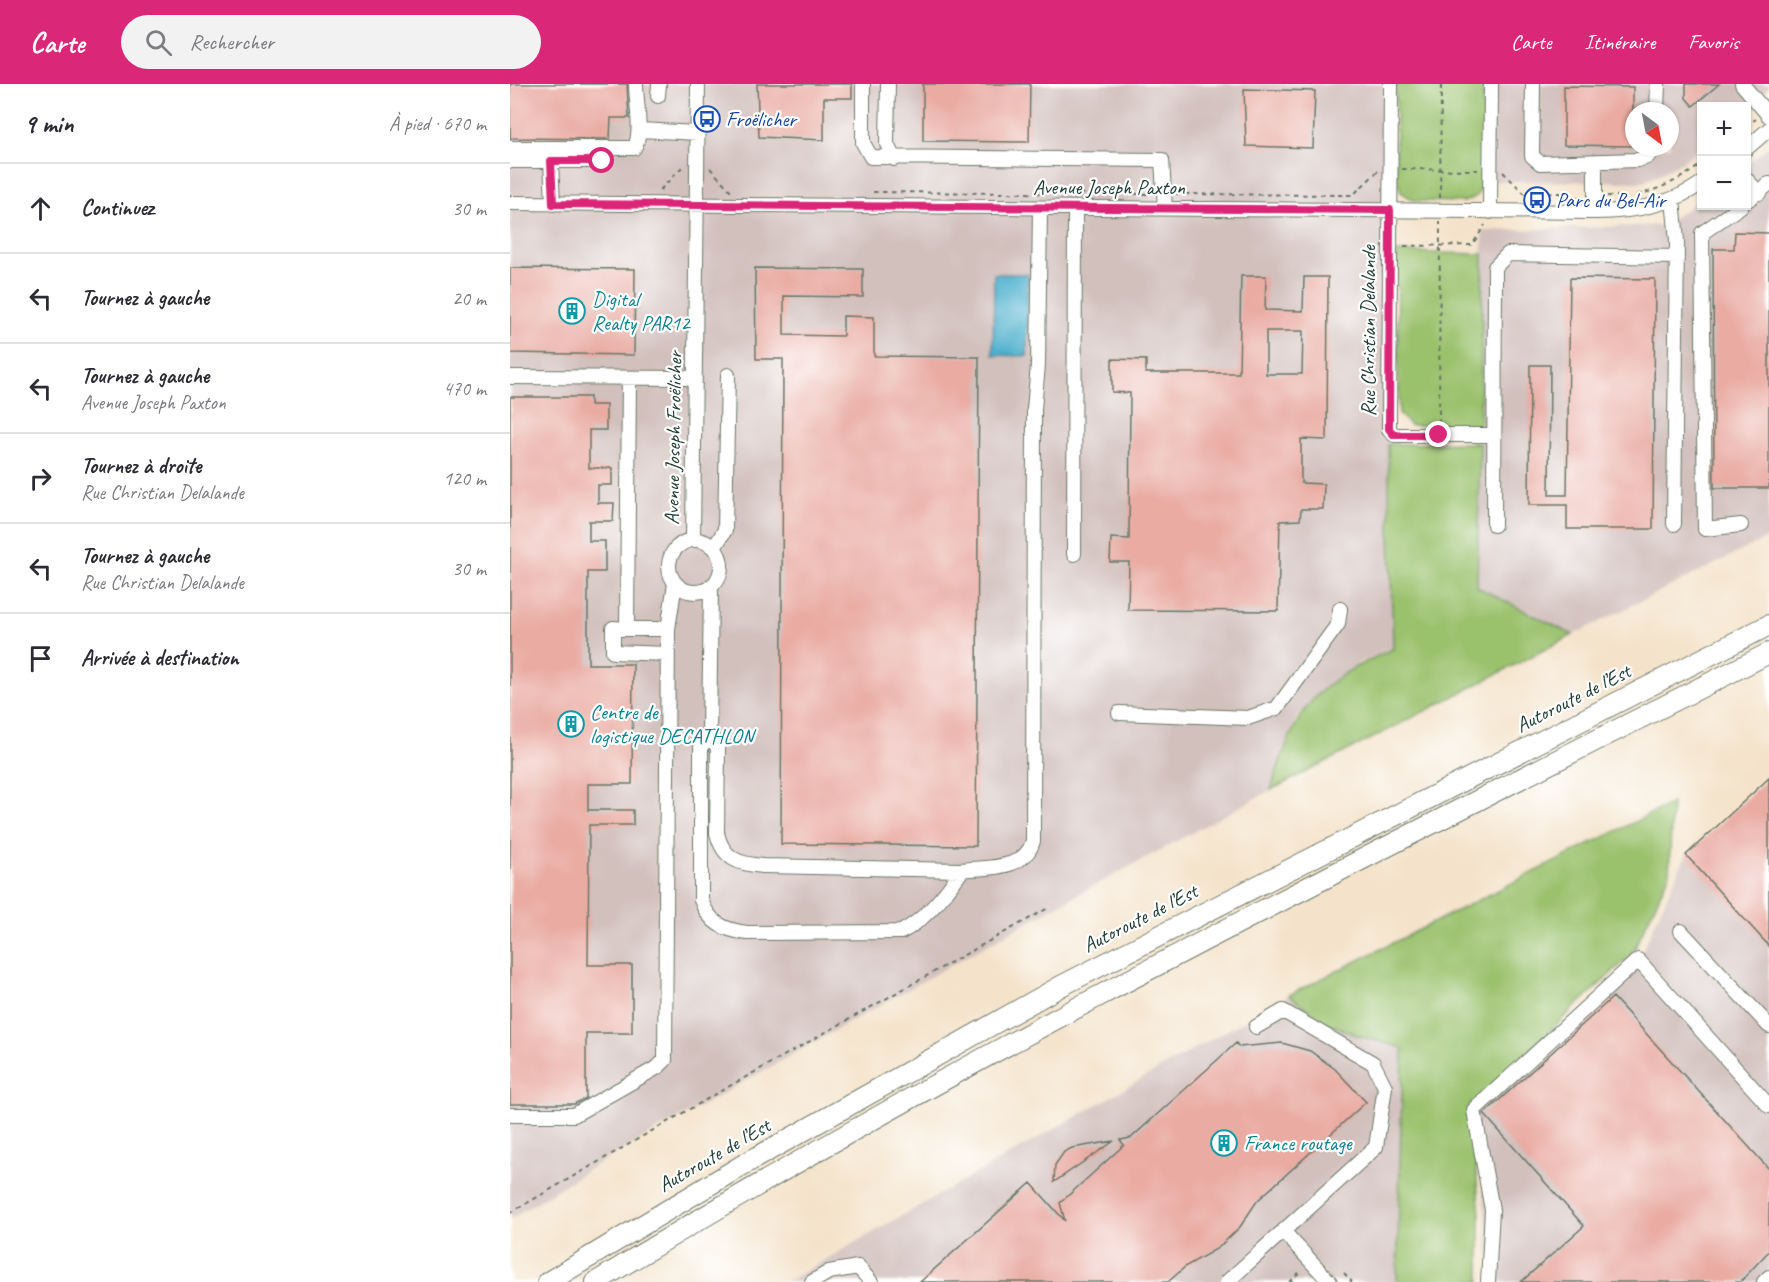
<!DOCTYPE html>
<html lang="fr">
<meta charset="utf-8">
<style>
:root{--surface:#fff;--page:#f2f2f3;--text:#2b2b33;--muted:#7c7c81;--line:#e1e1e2;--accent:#db2777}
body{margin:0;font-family:Caveat,sans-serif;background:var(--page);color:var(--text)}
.controls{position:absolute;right:18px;top:18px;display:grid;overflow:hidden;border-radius:0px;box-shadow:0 2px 4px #0004}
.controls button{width:54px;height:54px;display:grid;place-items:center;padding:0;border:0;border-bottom:2px solid var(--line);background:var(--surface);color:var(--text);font:30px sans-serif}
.compass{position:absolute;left:1115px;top:18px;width:54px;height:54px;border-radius:50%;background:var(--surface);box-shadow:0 2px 4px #0004;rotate:148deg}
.stop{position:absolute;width:18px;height:18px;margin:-14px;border:4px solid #db2777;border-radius:50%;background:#fff}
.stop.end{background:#db2777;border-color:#fff;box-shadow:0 2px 6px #0008}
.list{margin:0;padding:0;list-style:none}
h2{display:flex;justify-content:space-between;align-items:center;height:78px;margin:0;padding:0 24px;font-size:26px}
h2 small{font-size:20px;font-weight:400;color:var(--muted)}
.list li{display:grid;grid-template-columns:39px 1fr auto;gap:18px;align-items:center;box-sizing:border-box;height:90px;padding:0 24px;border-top:2px solid var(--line)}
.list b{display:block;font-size:22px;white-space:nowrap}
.list p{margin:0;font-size:20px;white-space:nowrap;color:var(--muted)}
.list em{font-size:20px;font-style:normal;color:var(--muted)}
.icon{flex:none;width:33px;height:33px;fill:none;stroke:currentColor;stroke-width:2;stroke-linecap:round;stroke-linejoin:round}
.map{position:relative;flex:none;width:1259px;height:1198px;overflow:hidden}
header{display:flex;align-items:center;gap:36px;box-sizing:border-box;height:84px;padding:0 30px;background:var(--accent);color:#fff}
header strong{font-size:28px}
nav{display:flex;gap:33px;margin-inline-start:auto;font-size:21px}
.search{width:420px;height:54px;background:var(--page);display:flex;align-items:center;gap:15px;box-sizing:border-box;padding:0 21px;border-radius:33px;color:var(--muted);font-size:22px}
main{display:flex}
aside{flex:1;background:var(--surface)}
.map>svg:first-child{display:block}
.industrial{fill:#d1c0bc;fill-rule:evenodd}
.green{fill:#9ac16c;stroke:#5c7f50;stroke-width:1.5}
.water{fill:#4fb1ce;stroke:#377781;stroke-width:1.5}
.building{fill:#e9aba2;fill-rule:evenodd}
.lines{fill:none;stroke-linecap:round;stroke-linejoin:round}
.minor-casing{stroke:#6a7768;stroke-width:16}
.highway-casing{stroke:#6a7768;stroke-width:22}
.path{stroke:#6a7768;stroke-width:2;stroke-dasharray:4.5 4.5;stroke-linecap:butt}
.minor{stroke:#fff;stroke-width:14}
.highway{stroke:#fff;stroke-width:20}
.route{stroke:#db2777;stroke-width:8}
.labels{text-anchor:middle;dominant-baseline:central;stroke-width:4.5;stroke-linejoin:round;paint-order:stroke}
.transit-label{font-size:21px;fill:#164399;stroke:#fff;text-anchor:start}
.street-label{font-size:21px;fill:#1f3d34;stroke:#fff}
.culture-label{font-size:21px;fill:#0d838f;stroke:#fff;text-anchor:start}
</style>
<header>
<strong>Carte</strong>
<div class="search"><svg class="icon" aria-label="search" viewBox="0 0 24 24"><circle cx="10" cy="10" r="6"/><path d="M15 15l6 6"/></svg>Rechercher</div>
<nav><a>Carte</a><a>Itinéraire</a><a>Favoris</a></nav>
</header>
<main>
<aside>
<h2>9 min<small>À pied · 670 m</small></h2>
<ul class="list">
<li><svg class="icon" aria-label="ahead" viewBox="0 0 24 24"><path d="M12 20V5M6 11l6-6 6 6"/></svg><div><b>Continuez</b></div><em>30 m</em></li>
<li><svg class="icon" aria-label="left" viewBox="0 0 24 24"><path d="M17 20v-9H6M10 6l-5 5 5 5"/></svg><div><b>Tournez à gauche</b></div><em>20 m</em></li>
<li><svg class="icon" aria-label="left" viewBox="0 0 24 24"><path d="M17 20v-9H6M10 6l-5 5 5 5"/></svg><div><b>Tournez à gauche</b><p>Avenue Joseph Paxton</p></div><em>470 m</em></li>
<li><svg class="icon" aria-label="right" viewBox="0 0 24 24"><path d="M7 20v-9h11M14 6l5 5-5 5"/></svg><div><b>Tournez à droite</b><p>Rue Christian Delalande</p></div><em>120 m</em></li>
<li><svg class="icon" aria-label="left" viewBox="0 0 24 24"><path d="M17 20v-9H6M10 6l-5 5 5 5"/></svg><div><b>Tournez à gauche</b><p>Rue Christian Delalande</p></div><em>30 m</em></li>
<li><svg class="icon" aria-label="arrive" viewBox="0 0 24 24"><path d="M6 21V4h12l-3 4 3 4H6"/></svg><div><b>Arrivée à destination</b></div></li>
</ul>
</aside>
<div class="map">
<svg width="1259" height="1198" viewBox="0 0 1259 1198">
<rect width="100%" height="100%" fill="#fff"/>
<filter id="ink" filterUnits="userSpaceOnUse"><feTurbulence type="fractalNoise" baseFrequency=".0167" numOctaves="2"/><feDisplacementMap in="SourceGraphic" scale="12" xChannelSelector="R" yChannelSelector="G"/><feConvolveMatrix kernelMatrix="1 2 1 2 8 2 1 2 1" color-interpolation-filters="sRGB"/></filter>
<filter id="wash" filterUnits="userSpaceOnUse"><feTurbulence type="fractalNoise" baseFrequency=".008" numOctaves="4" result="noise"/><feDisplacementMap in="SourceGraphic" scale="24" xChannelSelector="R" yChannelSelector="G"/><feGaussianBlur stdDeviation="1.35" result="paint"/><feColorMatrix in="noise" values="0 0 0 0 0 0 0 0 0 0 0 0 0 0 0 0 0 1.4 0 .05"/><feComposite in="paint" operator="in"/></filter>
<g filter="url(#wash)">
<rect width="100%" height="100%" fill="#f4e3ca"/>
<!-- industrial -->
<path class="industrial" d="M0 0H873V105L883 565 851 577 788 631 772 668 761 706 541 825 84 1082 0 1135Z
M974 0H1259V3L1236 22H1192L1191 62 1173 78 1134 98 974 97ZM1124 27H1160V63H1124Z
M1259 62V453L1063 551 967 503 973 147 1153 141 1191 115 1192 122H1236L1237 80Z
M1259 694V1198H982L964 1026 1128 876 1176 771Z
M779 911 817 939 849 952 893 964 887 1198H276Z"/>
<!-- green -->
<path class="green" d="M886 0H973L974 97 967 112 954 118 905 117 891 108 886 91Z
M887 168 973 170 970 342 900 341 889 330Z
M970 359 967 503 1063 551 761 706C785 624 804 599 883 565L878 360Z
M1162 719 1159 791 1122 870 960 1021 970 1130V1198H887L893 964 849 952 817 939 779 911Z"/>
<!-- water -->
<path class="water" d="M484 190H518L517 272 483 271Z"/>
<g id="blocks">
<!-- building -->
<path class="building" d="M0 0H117L119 34H101L100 55 0 54Z
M247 0H342V14H314V56L249 53Z
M413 0H520L519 58 413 57Z
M1176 0H1209L1183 22 1176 14Z
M1054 2 1123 3V62L1054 61Z
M734 5 805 7 803 64 736 62Z
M1225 148 1259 149V404H1204L1203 165H1224Z
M0 184 125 185 124 271 0 269Z
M245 184 353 185V213L274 212V251L333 252V232L364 233V272L469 273 466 762 271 760 273 275H246Z
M731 192H756L755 226 793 227 794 193H818L817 356 791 355V399L814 400 813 425H791L790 436 770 437 768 527 618 526 619 478H600L601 454 619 455 620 309 602 308V275L636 276V289H729ZM756 247H793L792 290H756Z
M1060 194 1145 195 1143 445H1057V421H1019L1020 281H1040L1039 411H1057Z
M0 313H80V321H96V346H79V384H102V401H88V419H104L103 437H79V457H95V488H78V580H123L122 700H78V726H123V741H79L78 881H122V949H76V1014L64 1020H0Z
M1259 694V862L1176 771Z
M1103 913 1259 1085V1167L1230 1198H1011L1074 1142 974 1030Z
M726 959 729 963 772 959 800 967 825 985 856 1018 747 1117 730 1143 708 1164 676 1182 658 1198H410L521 1099 555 1137 550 1119 614 1061 610 1056 621 1054Z
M604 1057 544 1098 545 1081 554 1068 562 1064Z"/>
</g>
</g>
<g filter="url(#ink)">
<use href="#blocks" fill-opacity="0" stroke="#6a7768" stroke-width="1.5"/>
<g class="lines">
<!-- minor casing -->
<g class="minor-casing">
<path id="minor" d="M353 0V59L361 73 652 76 655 125
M378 0 377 60 384 75
M881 0 879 345 884 351H984
M1023 0 1022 72 1030 79 1128 76 1137 73 1146 63
M1232 0 1259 32
M148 12 149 0
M1147 27 1148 0
M130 46 188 49
M0 64H124C133 51 126 18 126 0
M1236 65 1259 45
M0 77H92
M41 77 43 120
M1236 95 1249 109
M1163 115 1167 157 1164 440
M1236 117 1259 100
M0 119 1085 128C1122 128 1161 121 1192 99
M1231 122 1192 149 1195 445 1231 441
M980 128 981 0
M1085 128V79
M0 293 185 294
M119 294 117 545H158
M984 441 985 183 998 170 1167 173
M159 482a26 26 0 1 1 52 0a26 26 0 1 1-52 0Z
M183 456 188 0
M204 464 215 446 218 291
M564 470 565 124
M117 545 103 544V568L157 570
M609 629 738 634 767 624 828 540 830 525
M199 650 208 664 207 749C213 775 228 780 253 782L451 786 450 789C435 811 415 836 391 848L237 849C214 846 199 839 191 816V663L199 650 201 503
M451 786C476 783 515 787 523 757L524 325 528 281 530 124
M1171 847 1259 942
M0 1031H64L148 983 155 976 158 545 165 499
M773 1147 820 1198
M302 1198 319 1188 348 1183 361 1198
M717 1198 866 1063 875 1003 863 979 773 927 746 943
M978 1198 982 1126 964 1026 1128 876 1259 1022
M1254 1198 1259 1193"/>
</g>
<!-- highway casing -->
<g class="highway-casing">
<path id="highway" d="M38 1198 231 1082 551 902 1259 541
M86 1198C464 965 863 770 1259 569"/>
</g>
<!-- path -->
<path class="path" d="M1236 42 1246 35
M200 84 222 108
M892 85 968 86
M993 88 1015 110 1049 109 1058 113H1073
M150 106 174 81
M363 108 642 110
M666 110 843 111 869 86
M1127 111C1151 105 1171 95 1192 80
M1097 112H1115
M930 114 931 0
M894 162 962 161 975 141
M929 339 930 138
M0 1129 209 1008 540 823
M834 1189 842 1198
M779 1198 792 1186"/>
<!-- minor -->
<use href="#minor" class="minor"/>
<!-- highway -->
<use href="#highway" class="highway"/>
</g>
</g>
<g class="lines" filter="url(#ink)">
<!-- route -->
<path class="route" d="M92 77H41L43 120 880 126 879 345 884 351H929"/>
</g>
<!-- icons -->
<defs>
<g id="bus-ring" transform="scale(1.35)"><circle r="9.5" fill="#fff" stroke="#1a4fb4" stroke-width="1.5"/><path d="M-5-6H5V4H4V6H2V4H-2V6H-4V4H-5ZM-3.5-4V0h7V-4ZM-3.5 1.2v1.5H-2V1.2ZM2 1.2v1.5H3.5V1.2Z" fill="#1a4fb4"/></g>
<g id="building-ring" transform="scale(1.35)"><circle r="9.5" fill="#fff" stroke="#0f9aa8" stroke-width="1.5"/><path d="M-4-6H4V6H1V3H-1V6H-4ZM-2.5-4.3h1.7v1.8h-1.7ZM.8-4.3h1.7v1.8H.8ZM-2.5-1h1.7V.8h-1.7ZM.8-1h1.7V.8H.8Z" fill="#0f9aa8"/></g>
</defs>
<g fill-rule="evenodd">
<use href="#bus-ring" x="197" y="35"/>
<use href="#bus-ring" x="1027" y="116"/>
<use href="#building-ring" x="62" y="227"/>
<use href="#building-ring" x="61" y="640"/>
<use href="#building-ring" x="714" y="1059"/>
</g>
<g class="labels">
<!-- transit labels -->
<g class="transit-label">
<text x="216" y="35">Froëlicher</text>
<text x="1046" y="116">Parc du Bel-Air</text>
</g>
<!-- street labels -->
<g class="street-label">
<text x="599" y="103">Avenue Joseph Paxton</text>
<text transform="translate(858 247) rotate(-90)">Rue Christian Delalande</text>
<text transform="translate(163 354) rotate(-89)">Avenue Joseph Froëlicher</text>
<text transform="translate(1063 614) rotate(-27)">Autoroute de l’Est</text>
<text transform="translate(630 834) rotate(-27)">Autoroute de l’Est</text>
<text transform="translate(204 1071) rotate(-30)">Autoroute de l’Est</text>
</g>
<!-- culture labels -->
<g class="culture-label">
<text x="82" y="215">Digital<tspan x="82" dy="24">Realty PAR12</tspan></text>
<text x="80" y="628">Centre de<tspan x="80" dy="24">logistique DECATHLON</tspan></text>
<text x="734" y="1059">France routage</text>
</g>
</g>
</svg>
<div class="controls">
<button>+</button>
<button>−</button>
</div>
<svg class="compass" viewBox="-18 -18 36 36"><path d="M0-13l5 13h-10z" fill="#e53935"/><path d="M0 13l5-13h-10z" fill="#7c7c81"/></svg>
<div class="stop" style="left:92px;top:77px"></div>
<div class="stop end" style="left:929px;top:351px"></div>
</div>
</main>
